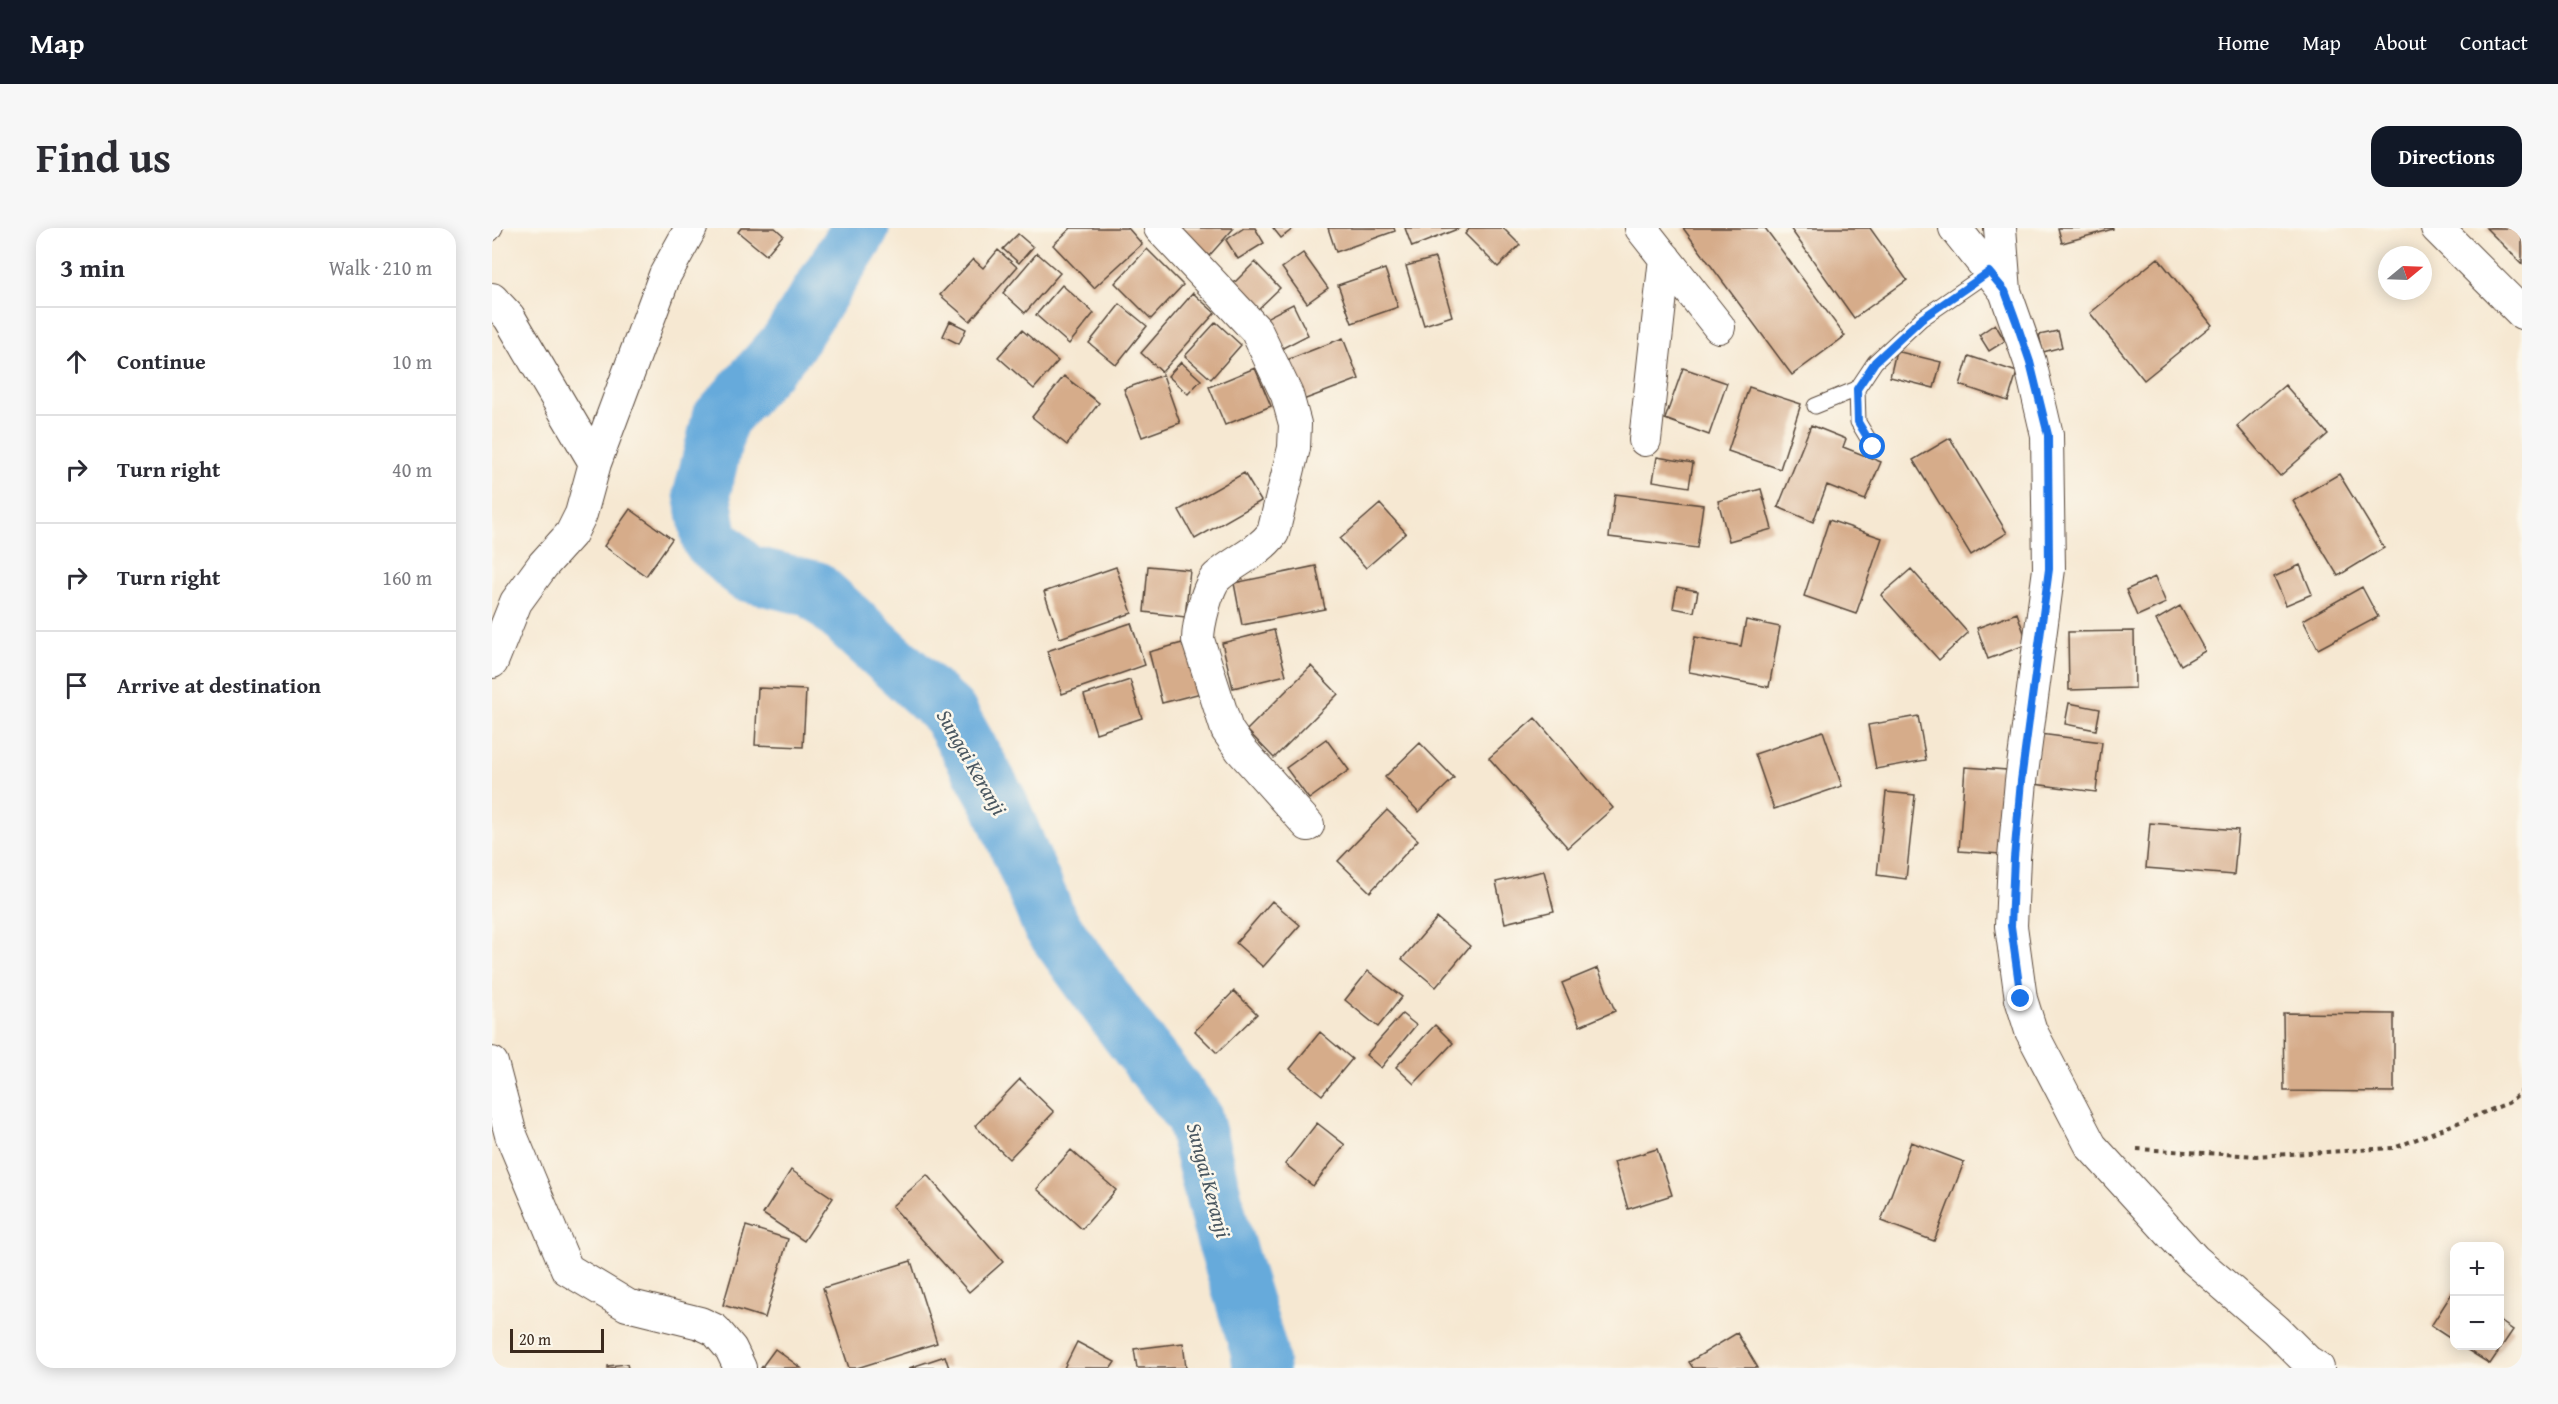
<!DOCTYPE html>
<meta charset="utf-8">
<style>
:root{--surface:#fff;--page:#f7f7f7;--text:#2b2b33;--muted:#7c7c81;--line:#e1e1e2;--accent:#111827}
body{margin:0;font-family:"Gentium Book Plus",serif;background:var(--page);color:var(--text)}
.controls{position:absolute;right:18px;bottom:18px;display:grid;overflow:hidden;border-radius:12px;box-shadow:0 3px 15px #0003}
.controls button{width:54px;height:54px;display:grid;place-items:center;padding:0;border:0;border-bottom:2px solid var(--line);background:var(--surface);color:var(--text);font:30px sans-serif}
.compass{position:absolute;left:1886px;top:18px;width:54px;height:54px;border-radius:50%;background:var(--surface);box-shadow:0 3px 15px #0003;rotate:71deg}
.scale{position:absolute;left:18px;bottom:15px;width:94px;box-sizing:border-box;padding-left:6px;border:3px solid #3b2a1e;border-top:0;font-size:16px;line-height:21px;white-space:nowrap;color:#3b2a1e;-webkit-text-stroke:4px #fbf7ec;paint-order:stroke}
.stop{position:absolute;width:18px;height:18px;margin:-14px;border:4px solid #1a73e8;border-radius:50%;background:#fff}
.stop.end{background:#1a73e8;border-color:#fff;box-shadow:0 2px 6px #0008}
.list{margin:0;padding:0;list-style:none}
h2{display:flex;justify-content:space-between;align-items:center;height:78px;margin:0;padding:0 24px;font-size:26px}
h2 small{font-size:20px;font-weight:400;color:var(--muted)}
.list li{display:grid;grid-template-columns:39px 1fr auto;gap:18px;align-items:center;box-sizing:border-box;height:108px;padding:0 24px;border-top:2px solid var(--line)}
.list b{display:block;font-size:22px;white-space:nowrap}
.list em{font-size:20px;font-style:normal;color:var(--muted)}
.icon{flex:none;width:33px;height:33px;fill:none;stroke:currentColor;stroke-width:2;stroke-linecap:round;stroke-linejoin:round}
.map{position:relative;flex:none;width:2030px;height:1140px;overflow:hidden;border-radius:18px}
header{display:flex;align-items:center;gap:36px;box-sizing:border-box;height:84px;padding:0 30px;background:var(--accent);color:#fff}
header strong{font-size:28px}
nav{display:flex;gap:33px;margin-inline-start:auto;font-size:21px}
.intro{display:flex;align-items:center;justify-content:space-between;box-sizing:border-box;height:144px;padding:0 36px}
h1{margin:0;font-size:42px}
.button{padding:15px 27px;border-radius:18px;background:var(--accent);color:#fff;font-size:21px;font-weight:700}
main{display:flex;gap:36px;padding:0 36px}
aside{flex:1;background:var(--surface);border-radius:18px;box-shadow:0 3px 15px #0003}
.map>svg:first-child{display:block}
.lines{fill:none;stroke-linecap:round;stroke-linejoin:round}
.river{stroke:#66aadb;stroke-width:57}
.building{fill:#d6ac8a}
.service-casing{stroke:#574639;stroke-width:17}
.minor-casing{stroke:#574639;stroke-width:34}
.path{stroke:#574639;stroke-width:4;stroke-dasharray:4.5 4.5;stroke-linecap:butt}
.service{stroke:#fff;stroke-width:15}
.minor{stroke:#fff;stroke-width:32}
.route{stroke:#1a73e8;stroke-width:8}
.labels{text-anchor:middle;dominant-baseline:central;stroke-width:5;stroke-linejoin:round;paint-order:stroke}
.water-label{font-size:21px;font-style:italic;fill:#4a5760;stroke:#fbf7ec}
</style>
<header>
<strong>Map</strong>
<nav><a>Home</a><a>Map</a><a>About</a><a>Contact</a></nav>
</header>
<div class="intro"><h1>Find us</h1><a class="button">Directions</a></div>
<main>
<aside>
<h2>3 min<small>Walk · 210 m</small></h2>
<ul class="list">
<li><svg class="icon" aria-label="ahead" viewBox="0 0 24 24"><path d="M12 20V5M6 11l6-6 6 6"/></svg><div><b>Continue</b></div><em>10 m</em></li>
<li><svg class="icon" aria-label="right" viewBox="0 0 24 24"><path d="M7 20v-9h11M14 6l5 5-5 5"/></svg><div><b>Turn right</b></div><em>40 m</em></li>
<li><svg class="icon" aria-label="right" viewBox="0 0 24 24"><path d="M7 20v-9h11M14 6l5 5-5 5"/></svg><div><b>Turn right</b></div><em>160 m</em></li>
<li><svg class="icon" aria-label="arrive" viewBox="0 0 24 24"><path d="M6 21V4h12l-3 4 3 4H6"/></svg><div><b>Arrive at destination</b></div></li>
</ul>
</aside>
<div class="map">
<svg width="2030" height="1140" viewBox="0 0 2030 1140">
<rect width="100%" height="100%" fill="#fbf7ec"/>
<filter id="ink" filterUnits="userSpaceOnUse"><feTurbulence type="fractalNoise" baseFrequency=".0167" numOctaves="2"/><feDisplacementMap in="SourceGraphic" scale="12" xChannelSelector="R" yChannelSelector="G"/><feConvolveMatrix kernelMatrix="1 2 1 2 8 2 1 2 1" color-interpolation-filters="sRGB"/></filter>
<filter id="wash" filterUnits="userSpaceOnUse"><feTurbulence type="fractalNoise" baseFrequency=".008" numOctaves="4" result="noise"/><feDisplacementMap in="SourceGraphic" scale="24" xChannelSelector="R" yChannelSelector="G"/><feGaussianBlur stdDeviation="1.35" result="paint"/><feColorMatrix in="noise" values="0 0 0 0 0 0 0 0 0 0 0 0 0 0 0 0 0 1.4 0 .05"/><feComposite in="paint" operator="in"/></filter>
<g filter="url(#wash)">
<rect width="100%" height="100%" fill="#f6e8d2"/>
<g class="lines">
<!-- river -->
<path class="river" d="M369 0 296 115 228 191 210 265 218 312 254 345 322 361 457 485 507 574 558 696 636 804 702 889 729 999 767 1123 769 1140"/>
</g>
<g id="blocks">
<!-- building -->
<path class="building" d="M249 0H283L291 7 274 27 246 4Z
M579 0H636L650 16 602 60 561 17Z
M687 0H740L741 1 717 28Z
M752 0H763L772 15 746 31 734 12Z
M781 0H802L789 10Z
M836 0H902L903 3 844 24Z
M913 0H968L920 19Z
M978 0H1011L1028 17 1006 39 973 6Z
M1191 0H1273L1353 108 1300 147Z
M1298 0H1378L1415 52 1362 90Z
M1566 0H1621V1L1570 15Z
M1994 0H2030V36Z
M526 6 541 19 527 35 511 21Z
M655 21 691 57 659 91 623 55Z
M506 22 525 39 478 93 448 67 481 31 491 40Z
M545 25 568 45 533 85 511 65Z
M811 25 836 60 815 75 790 40Z
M943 30 960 88 932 97 914 38Z
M1666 30 1720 97 1652 152 1598 85Z
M763 34 788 60 763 84 738 59Z
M893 41 906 79 860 95 846 57Z
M570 57 602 85 577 116 544 87Z
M701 65 723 85 670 144 649 125Z
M628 76 655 98 624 137 597 115Z
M801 76 816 107 785 123 770 92Z
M458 93 474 101 467 116 451 108Z
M724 94 749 117 719 151 693 128Z
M1503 96 1513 113 1497 123 1487 107Z
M530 102 566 133 542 161 506 129Z
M1566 103 1570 119 1551 124 1547 107Z
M851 110 867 151 811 172 795 132Z
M1404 123 1449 134 1442 160 1398 149Z
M1477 128 1525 144 1516 173 1468 157Z
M689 134 709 152 696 166 676 148Z
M763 140 779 178 733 197 717 159Z
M1191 140 1235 155 1217 207 1173 191Z
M671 147 688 195 650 209 632 161Z
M572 148 607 175 575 217 540 189Z
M1793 157 1836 206 1788 248 1745 198Z
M1257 159 1309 176 1288 241 1236 223Z
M1319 197 1354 211 1351 219 1389 234 1373 272 1335 257 1321 294 1286 279Z
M1458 210 1515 305 1479 327 1421 232Z
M1165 229 1201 235 1197 259 1161 253Z
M752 245 769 273 703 311 687 282Z
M1847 246 1892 320 1846 348 1801 273Z
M1269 261 1280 301 1237 313 1226 273Z
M1123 266 1211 277 1205 320 1117 309Z
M888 276 914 305 874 340 848 311Z
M138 281 180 311 154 348 112 318Z
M1337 292 1390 310 1364 386 1312 368Z
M1808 337 1820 366 1794 377 1782 349Z
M656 338 698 342 693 389 652 384Z
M824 338 833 381 750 397 742 355Z
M624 339 640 385 568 410 552 364Z
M1419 341 1476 405 1447 432 1389 367Z
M1663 349 1674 375 1645 388 1634 362Z
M1185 359 1206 363 1202 384 1181 380Z
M1870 359 1886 389 1826 421 1811 392Z
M1688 378 1713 423 1689 437 1664 392Z
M1525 385 1536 416 1496 431 1485 400Z
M1254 392 1288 399 1277 459 1197 444 1203 409 1249 418Z
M639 395 653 437 570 466 555 423Z
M782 402 794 447 741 460 730 415Z
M1642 403 1643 460 1577 462 1576 404Z
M694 414 709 465 670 475 657 424Z
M819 438 846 466 782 530 755 502Z
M638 452 650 490 604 505 592 467Z
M266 460 314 462 311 519 263 517Z
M1577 475 1608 481 1604 502 1573 496Z
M1426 488 1434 532 1384 541 1376 497Z
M1043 490 1121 580 1076 620 997 530Z
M1331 503 1350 558 1282 581 1263 526Z
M1548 506 1610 514 1604 564 1542 556Z
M834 511 857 542 817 571 794 540Z
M928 515 962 550 927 584 893 549Z
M1473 539 1515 542 1509 626 1467 623Z
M1394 564 1423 567 1414 651 1385 647Z
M895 582 926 612 878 664 846 633Z
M1658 595 1746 602 1742 647 1654 640Z
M1052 643 1062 683 1013 695 1004 654Z
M780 673 808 697 771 739 744 715Z
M945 690 978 718 944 759 910 731Z
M1106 740 1123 783 1088 798 1070 755Z
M876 743 910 769 886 799 853 772Z
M742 763 765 786 725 825 703 803Z
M1791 785 1902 786V864L1792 863Z
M910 786 924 797 889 840 874 827Z
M943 797 961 815 922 856 904 839Z
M828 804 860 831 830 867 798 841Z
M528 851 562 884 517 931 483 898Z
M825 895 853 917 821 958 793 936Z
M1419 914 1472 934 1442 1013 1389 993Z
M1165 921 1180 967 1136 981 1122 934Z
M579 922 624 962 590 1001 545 961Z
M299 942 341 970 312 1013 271 986Z
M435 947 511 1034 477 1064 400 978Z
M254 998 296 1011 273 1090 231 1077Z
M419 1033 445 1115 365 1140H357L331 1060Z
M1962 1062V1113L1939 1098Z
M2008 1093 2021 1102 1998 1136 1969 1118H2008Z
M1245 1105 1266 1140H1201L1197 1134Z
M585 1114 623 1134 619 1140H572Z
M691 1115 694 1140H645L642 1121Z
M283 1121 309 1140H269Z
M453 1128 457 1140H417Z
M135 1136 136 1140H116V1138Z"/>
</g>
</g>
<g filter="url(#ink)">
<use href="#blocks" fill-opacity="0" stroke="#574639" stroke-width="1.5"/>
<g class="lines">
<!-- service casing -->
<g class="service-casing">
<path id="service" d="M0 5 3 0
M1323 178 1365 161
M1381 219 1366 194 1365 161 1383 134 1429 91 1497 44"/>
</g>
<!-- minor casing -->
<g class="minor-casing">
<path id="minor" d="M668 0 764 102 795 167 803 196 802 220 781 305C766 325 743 333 725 349 715 358 706 398 706 412L735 502 749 522 816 597
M1149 0 1227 99
M1463 0 1513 63 1538 134 1555 207 1557 341 1529 553 1522 630 1519 698 1529 771 1539 803 1599 918 1702 1031 1784 1102 1815 1133 1826 1140
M1508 0 1513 63
M1945 0 2030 85
M0 71 17 89 103 235
M1153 212 1173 30
M0 434 24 374 51 337 79 306 89 286 103 235 173 47 199 0
M0 835 19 907 75 1041 135 1077 208 1095 223 1102 239 1121 248 1140"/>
</g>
<!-- path -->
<path class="path" d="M1645 921 1764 928 1902 920 2016 875 2030 863"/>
<!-- service -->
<use href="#service" class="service"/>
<!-- minor -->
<use href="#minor" class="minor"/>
</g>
</g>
<g class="lines" filter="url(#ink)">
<!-- route -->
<path class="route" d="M1381 219 1366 194 1365 161 1383 134 1429 91 1497 44 1513 63 1524 93 1538 134 1556 207 1557 341 1529 553 1522 630 1519 698 1529 771"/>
</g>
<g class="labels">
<!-- water labels -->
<g class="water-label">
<text transform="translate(480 534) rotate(60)">Sungai Keranji</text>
<text transform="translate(717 952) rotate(75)">Sungai Keranji</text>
</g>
</g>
</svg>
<div class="controls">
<button>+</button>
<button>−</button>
</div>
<svg class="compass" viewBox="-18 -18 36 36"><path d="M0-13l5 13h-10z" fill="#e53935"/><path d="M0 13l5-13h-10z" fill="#7c7c81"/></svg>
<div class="scale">20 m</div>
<div class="stop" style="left:1381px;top:219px"></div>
<div class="stop end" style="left:1529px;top:771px"></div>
</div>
</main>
